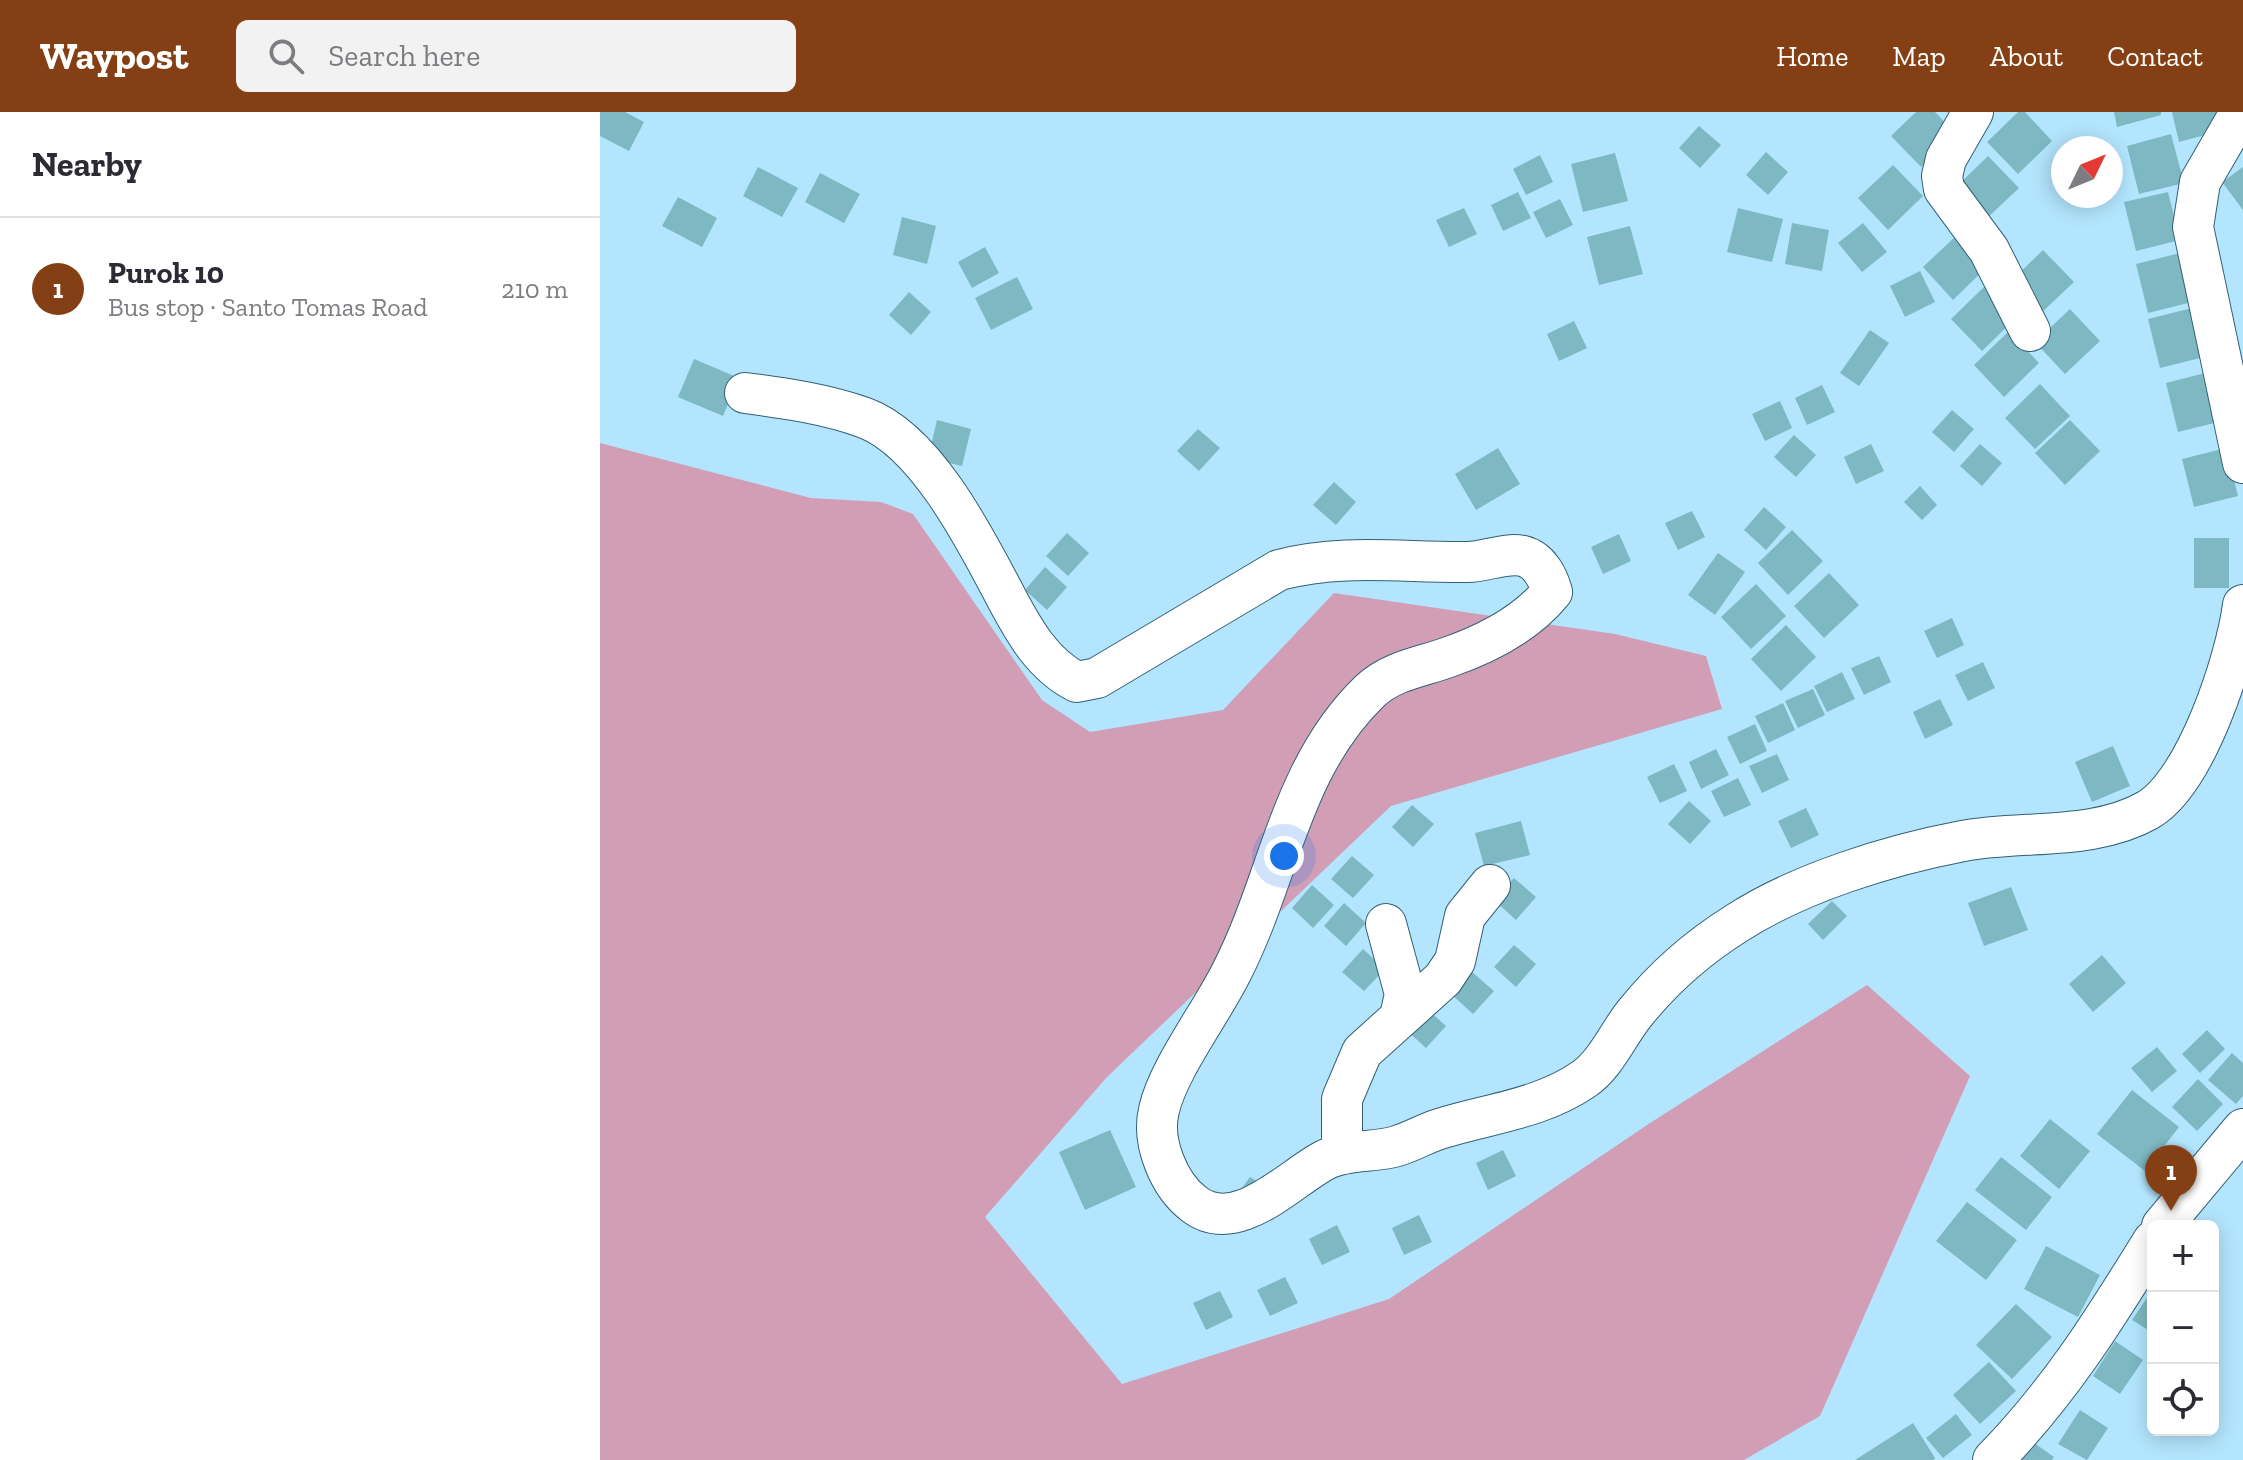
<!DOCTYPE html>
<meta charset="utf-8">
<style>
:root{--surface:#fff;--page:#f2f2f3;--text:#2b2b33;--muted:#7c7c81;--line:#e1e1e2;--accent:#844014}
body{margin:0;font-family:"Zilla Slab",serif;background:var(--page);color:var(--text)}
.controls{position:absolute;right:24px;bottom:24px;display:grid;overflow:hidden;border-radius:12px;box-shadow:0 4px 20px #0003}
.controls button{width:72px;height:72px;display:grid;place-items:center;padding:0;border:0;border-bottom:2px solid var(--line);background:var(--surface);color:var(--text);font:40px sans-serif}
.compass{position:absolute;left:1451px;top:24px;width:72px;height:72px;border-radius:50%;background:var(--surface);box-shadow:0 4px 20px #0003;rotate:47deg}
.you{position:absolute;left:684px;top:744px;width:28px;height:28px;margin:-20px;border:6px solid #fff;border-radius:50%;background:#1a73e8;box-shadow:0 0 0 12px #1a73e833}
.badge{display:grid;place-items:center;width:52px;height:52px;border-radius:50%;background:var(--accent);color:#fff;font-size:26px;font-weight:700}
.pin{position:absolute;translate:-50% -66px;filter:drop-shadow(0 2px 4px #0008)}
.pin::after{content:'';position:absolute;top:42px;width:28px;height:24px;background:inherit;clip-path:polygon(0 0,100% 0,50% 100%)}
.list{margin:0;padding:0;list-style:none}
h2{display:flex;justify-content:space-between;align-items:center;height:104px;margin:0;padding:0 32px;font-size:34px}
h2 small{font-size:26px;font-weight:400;color:var(--muted)}
.list li{display:grid;grid-template-columns:52px 1fr auto;gap:24px;align-items:center;box-sizing:border-box;height:144px;padding:0 32px;border-top:2px solid var(--line)}
.list b{display:block;font-size:30px;white-space:nowrap}
.list p{margin:0;font-size:26px;white-space:nowrap;color:var(--muted)}
.list em{font-size:26px;font-style:normal;color:var(--muted)}
.icon{flex:none;width:44px;height:44px;fill:none;stroke:currentColor;stroke-width:2;stroke-linecap:round;stroke-linejoin:round}
.map{position:relative;flex:none;width:1643px;height:1348px;overflow:hidden}
header{display:flex;align-items:center;gap:48px;box-sizing:border-box;height:112px;padding:0 40px;background:var(--accent);color:#fff}
header strong{font-size:38px}
nav{display:flex;gap:44px;margin-inline-start:auto;font-size:28px}
.search{width:560px;height:72px;background:var(--page);display:flex;align-items:center;gap:20px;box-sizing:border-box;padding:0 28px;border-radius:12px;color:var(--muted);font-size:30px}
main{display:flex}
aside{flex:1;background:var(--surface)}
.map>svg:first-child{display:block}
.green{fill:#d19eb6}
.building{fill:#7eb8c2}
.lines{fill:none;stroke-linecap:round;stroke-linejoin:round}
.minor-casing{stroke:#316075;stroke-width:42}
.minor{stroke:#fff;stroke-width:40}
</style>
<header>
<strong>Waypost</strong>
<div class="search"><svg class="icon" aria-label="search" viewBox="0 0 24 24"><circle cx="10" cy="10" r="6"/><path d="M15 15l6 6"/></svg>Search here</div>
<nav><a>Home</a><a>Map</a><a>About</a><a>Contact</a></nav>
</header>
<main>
<aside>
<h2>Nearby<small></small></h2>
<ul class="list">
<li><span class="badge">1</span><div><b>Purok 10</b><p>Bus stop · Santo Tomas Road</p></div><em>210 m</em></li>
</ul>
</aside>
<div class="map">
<svg width="1643" height="1348" viewBox="0 0 1643 1348">
<rect width="100%" height="100%" fill="#b3e6fe"/>
<!-- green -->
<path class="green" d="M0 331 211 386 281 390 313 402 442 588 490 620 623 598 734 481 1015 522 1106 544 1122 597 791 694 507 965 385 1105 522 1272 789 1187 1050 1011 1267 873 1370 964 1220 1304 1144 1348H0Z"/>
<!-- building -->
<path class="building" d="M0 0H25L44 10 29 39 0 24Z
M1316 0H1335L1356 22 1321 55 1291 24Z
M1418 0H1425L1452 29 1418 62 1387 30Z
M1514 0H1561V3L1517 15Z
M1572 0H1619L1623 18 1579 30Z
M1099 14 1121 33 1100 56 1079 36Z
M1571 22 1584 71 1539 82 1527 34Z
M1166 40 1188 60 1168 83 1146 63Z
M1015 41 1028 89 983 100 971 52Z
M940 43 953 70 926 83 913 57Z
M1388 44 1419 76 1384 109 1353 78Z
M1293 53 1323 84 1288 118 1258 86Z
M158 55 198 76 182 105 143 84Z
M1643 55V98L1622 70Z
M220 61 260 82 244 111 205 90Z
M918 80 931 106 903 119 891 93Z
M1568 80 1580 128 1536 139 1524 90Z
M78 85 117 106 102 135 62 114Z
M960 87 973 113 946 126 933 100Z
M864 96 877 122 849 135 836 108Z
M1138 96 1183 107 1172 150 1127 140Z
M302 105 336 114 327 152 293 143Z
M1192 111 1229 118 1222 159 1185 152Z
M1263 111 1287 140 1262 160 1238 131Z
M1030 114 1043 162 999 173 987 125Z
M1358 122 1388 154 1353 188 1323 155Z
M385 135 399 161 372 176 358 150Z
M1443 138 1474 170 1439 203 1408 172Z
M1580 141 1592 190 1548 201 1536 152Z
M1320 159 1335 190 1305 205 1290 174Z
M417 165 433 197 391 218 375 186Z
M1386 173 1417 205 1382 239 1351 207Z
M309 180 331 200 311 223 289 203Z
M1592 196 1604 245 1560 256 1548 207Z
M1470 197 1500 229 1465 262 1435 230Z
M974 209 987 236 959 249 947 222Z
M1270 218 1289 231 1259 274 1240 261Z
M1409 219 1439 251 1404 285 1374 253Z
M94 247 139 266 123 304 78 285Z
M1609 260 1622 309 1578 320 1566 271Z
M1440 272 1470 304 1435 337 1405 306Z
M1222 273 1235 300 1207 313 1195 286Z
M1180 289 1192 316 1165 329 1152 302Z
M1352 298 1374 317 1354 340 1332 320Z
M337 308 371 317 362 354 328 346Z
M1470 308 1500 339 1465 373 1435 341Z
M598 317 620 336 599 359 577 339Z
M1194 323 1216 343 1196 365 1174 345Z
M1271 332 1284 359 1256 372 1244 345Z
M1380 332 1402 351 1382 374 1360 354Z
M898 336 920 372 876 398 855 362Z
M1626 336 1638 384 1594 395 1582 347Z
M734 370 756 390 736 413 713 393Z
M1320 374 1337 393 1322 408 1304 390Z
M1164 395 1186 415 1166 438 1144 418Z
M1092 399 1105 425 1078 438 1065 411Z
M1192 418 1223 449 1188 483 1158 451Z
M467 421 489 441 468 464 446 444Z
M1019 422 1031 449 1003 462 991 435Z
M1594 426H1629V476H1594Z
M1118 441 1145 460 1115 503 1088 483Z
M445 455 467 475 447 498 425 478Z
M1229 461 1259 493 1224 526 1194 494Z
M1156 472 1186 504 1151 537 1121 505Z
M1352 506 1364 533 1337 546 1324 519Z
M1186 513 1216 545 1181 579 1151 547Z
M1279 544 1291 570 1264 583 1251 556Z
M1383 550 1395 576 1368 589 1355 563Z
M1242 560 1255 587 1227 600 1214 574Z
M1213 577 1225 603 1198 616 1185 589Z
M1340 587 1353 613 1325 627 1313 600Z
M1183 591 1195 618 1168 631 1155 604Z
M1155 612 1167 639 1140 652 1127 625Z
M1513 634 1530 674 1492 690 1475 650Z
M1116 637 1129 663 1101 677 1089 650Z
M1177 642 1189 668 1162 681 1149 654Z
M1074 652 1087 679 1060 691 1047 665Z
M1138 666 1151 693 1124 705 1111 679Z
M1089 689 1111 709 1090 732 1068 712Z
M812 693 834 712 813 735 792 715Z
M1206 696 1219 723 1191 736 1178 709Z
M921 709 930 743 884 754 875 721Z
M752 744 774 763 753 786 731 767Z
M914 766 936 785 916 808 894 788Z
M712 773 734 793 713 816 692 796Z
M1411 775 1428 818 1384 834 1368 791Z
M1232 789 1247 804 1223 828 1208 812Z
M744 791 766 811 746 834 724 814Z
M914 833 936 852 916 875 894 855Z
M763 837 785 857 764 879 742 860Z
M1502 843 1526 871 1493 900 1469 872Z
M872 860 894 879 873 902 851 882Z
M824 894 846 914 826 936 804 916Z
M1607 918 1625 937 1600 961 1582 942Z
M1557 935 1577 959 1552 980 1531 956Z
M1632 941 1643 951V984L1636 992 1608 968Z
M1598 967 1623 992 1597 1019 1572 995Z
M1532 978 1579 1015 1545 1059 1497 1022Z
M1450 1007 1490 1039 1459 1077 1420 1044Z
M510 1018 536 1075 485 1098 459 1040Z
M903 1038 916 1064 888 1078 876 1051Z
M1401 1045 1452 1085 1426 1118 1375 1078Z
M650 1065 665 1074 657 1086 642 1076Z
M1367 1090 1417 1128 1386 1168 1336 1129Z
M819 1103 832 1130 804 1143 792 1116Z
M737 1113 750 1140 722 1153 709 1127Z
M1446 1134 1500 1163 1478 1205 1424 1177Z
M685 1165 698 1191 670 1204 657 1178Z
M1553 1177V1221L1532 1208Z
M620 1179 633 1205 606 1218 593 1191Z
M1416 1192 1452 1225 1412 1267 1376 1233Z
M1515 1229 1543 1248 1520 1282 1493 1264Z
M1389 1250 1416 1279 1380 1312 1353 1283Z
M1480 1298 1508 1316 1487 1348 1458 1332Z
M1356 1302 1372 1323 1343 1346 1326 1326Z
M1313 1311 1335 1346 1333 1348H1255Z
M1427 1326 1454 1345 1452 1348H1412Z"/>
<g class="lines">
<!-- minor casing -->
<g class="minor-casing">
<path id="minor" d="M1373 0 1346 47 1342 64 1344 77 1389 138 1430 219
M1637 6 1600 70 1593 115 1643 351
M145 281C184 286 227 292 265 306 327 329 378 432 407 487 424 519 443 553 477 570L497 566 679 458C743 441 804 451 868 450 885 450 906 440 923 444 939 448 948 465 952 480 926 512 884 533 846 546 820 555 791 559 770 579 690 656 680 765 632 859 612 900 568 957 559 998 551 1030 569 1073 594 1092 637 1125 690 1066 725 1048 747 1037 774 1041 797 1034 814 1029 829 1019 846 1015 893 1001 942 996 984 967 1006 952 1018 922 1035 901 1064 865 1097 836 1137 811 1199 771 1289 743 1363 729 1422 718 1494 729 1548 698 1596 670 1636 547 1643 493
M786 812 805 882 800 905
M742 1042V987L762 940 843 867 855 849 865 804 890 773
M1562 1114 1643 1017
M1393 1348C1460 1279 1503 1210 1553 1129"/>
</g>
<!-- minor -->
<use href="#minor" class="minor"/>
</g>
</svg>
<div class="controls">
<button>+</button>
<button>−</button>
<button><svg class="icon" aria-label="locate" viewBox="0 0 24 24"><circle cx="12" cy="12" r="6"/><path d="M12 2v4M12 18v4M2 12h4M18 12h4"/></svg></button>
</div>
<svg class="compass" viewBox="-18 -18 36 36"><path d="M0-13l5 13h-10z" fill="#e53935"/><path d="M0 13l5-13h-10z" fill="#7c7c81"/></svg>
<div class="you"></div>
<div class="pin badge" style="left:1571px;top:1099px">1</div>
</div>
</main>
